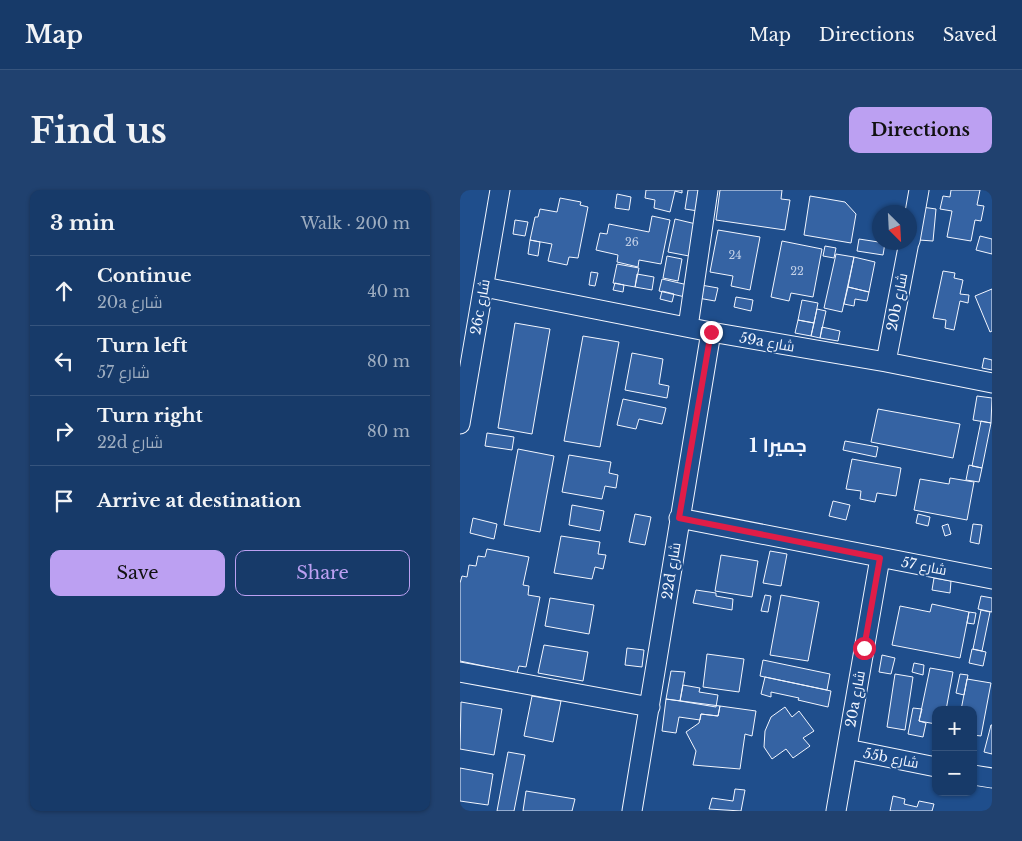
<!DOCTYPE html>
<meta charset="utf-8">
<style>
:root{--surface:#173a69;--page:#20416f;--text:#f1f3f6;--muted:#9eadc0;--line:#36547d;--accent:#bca0f2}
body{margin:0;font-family:"Libre Baskerville",Cairo,serif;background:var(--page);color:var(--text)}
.controls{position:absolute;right:15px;bottom:15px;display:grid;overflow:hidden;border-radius:10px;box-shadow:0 1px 4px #0004}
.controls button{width:45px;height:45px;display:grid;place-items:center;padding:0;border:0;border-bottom:1px solid var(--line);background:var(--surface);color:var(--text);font:25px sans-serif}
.compass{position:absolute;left:412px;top:15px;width:45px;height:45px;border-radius:50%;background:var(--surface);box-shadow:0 1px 4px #0004;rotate:156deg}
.stop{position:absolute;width:15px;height:15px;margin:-11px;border:4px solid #e11d48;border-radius:50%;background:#fff}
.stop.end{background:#e11d48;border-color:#fff;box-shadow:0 1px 5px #0008}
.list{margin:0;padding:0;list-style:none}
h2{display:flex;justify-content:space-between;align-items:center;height:65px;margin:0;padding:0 20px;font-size:21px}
h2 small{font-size:16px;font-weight:400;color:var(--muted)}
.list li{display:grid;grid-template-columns:32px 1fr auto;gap:15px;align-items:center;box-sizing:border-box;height:70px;padding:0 20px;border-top:1px solid var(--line)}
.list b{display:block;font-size:19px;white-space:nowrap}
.list p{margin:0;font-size:16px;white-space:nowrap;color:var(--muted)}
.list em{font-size:16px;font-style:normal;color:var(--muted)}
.actions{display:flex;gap:10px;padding:15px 20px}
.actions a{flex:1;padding:11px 0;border:1px solid var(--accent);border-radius:10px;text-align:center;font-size:18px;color:var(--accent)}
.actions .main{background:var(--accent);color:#111}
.icon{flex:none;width:28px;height:28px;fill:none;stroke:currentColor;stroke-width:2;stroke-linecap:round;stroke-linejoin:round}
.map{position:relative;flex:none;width:532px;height:621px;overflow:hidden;border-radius:10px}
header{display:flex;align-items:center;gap:30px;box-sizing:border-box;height:70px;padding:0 25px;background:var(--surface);border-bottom:1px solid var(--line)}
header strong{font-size:24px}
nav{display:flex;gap:28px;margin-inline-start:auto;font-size:18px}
.intro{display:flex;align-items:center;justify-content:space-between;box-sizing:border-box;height:120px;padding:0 30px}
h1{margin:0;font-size:35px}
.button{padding:12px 22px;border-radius:10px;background:var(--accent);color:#111;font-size:18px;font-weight:700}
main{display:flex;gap:30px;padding:0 30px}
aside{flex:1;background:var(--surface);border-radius:10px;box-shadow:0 1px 4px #0004}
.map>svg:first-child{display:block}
.building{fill:#3563a3;stroke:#f2f6ff}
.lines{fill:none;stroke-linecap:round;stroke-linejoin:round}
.minor-casing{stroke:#f2f6ff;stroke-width:21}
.minor{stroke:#1f4e8c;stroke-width:19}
.route{stroke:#e11d48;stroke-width:6}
.labels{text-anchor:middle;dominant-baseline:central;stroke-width:4;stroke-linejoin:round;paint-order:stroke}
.number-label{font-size:11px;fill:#c3d1e8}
.street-label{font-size:14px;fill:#f2f6ff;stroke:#1f4e8c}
.district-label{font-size:19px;font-weight:bold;fill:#f2f6ff;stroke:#1f4e8c}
</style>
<header>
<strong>Map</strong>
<nav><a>Map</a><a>Directions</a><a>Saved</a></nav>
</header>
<div class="intro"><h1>Find us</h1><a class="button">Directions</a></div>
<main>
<aside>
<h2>3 min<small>Walk · 200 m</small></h2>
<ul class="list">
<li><svg class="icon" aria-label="ahead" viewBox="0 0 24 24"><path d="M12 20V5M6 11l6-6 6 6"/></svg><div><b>Continue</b><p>20a شارع</p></div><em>40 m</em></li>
<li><svg class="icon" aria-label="left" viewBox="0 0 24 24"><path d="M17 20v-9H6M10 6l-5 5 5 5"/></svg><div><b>Turn left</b><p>شارع 57</p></div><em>80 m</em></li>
<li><svg class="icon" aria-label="right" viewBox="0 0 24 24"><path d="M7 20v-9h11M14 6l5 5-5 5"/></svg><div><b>Turn right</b><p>22d شارع</p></div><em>80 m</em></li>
<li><svg class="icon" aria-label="arrive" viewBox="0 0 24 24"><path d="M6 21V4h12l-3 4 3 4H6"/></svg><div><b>Arrive at destination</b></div></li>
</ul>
<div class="actions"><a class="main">Save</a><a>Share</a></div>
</aside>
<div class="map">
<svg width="532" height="621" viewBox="0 0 532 621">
<rect width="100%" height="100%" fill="#1f4e8c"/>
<!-- building -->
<path class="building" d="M186 0H222V3L215 1 210 22 194 18 195 10 185 8Z
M228 0H242L238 21 225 19Z
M260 0H322L321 9 330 10 325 40 256 30Z
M491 0H520L517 15 524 16 521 31 515 30 511 51 487 47 492 21 480 19 483 6 490 7Z
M157 4 171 7 169 20 155 18Z
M350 6 385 12 396 24 391 53 344 45Z
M100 8 121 12 120 15 128 17 118 68 109 67 107 75 88 71 92 54 70 50 75 27H78L80 19 97 22Z
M462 17 476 19 473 51 459 50Z
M192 26 210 30 201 74 179 70 178 77 157 72 158 65 136 60 140 43 147 44 149 34 189 42Z
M215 29 236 34 229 66 208 62Z
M55 30 68 32 65 46 53 44Z
M258 40 300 47 290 100 271 96 273 86 250 82Z
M520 46 532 49V64L516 60Z
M399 49 425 53 423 65 397 61Z
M70 50 80 52 78 66 68 64Z
M322 51 362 59 353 107 331 103 329 111 311 107Z
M365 56 376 58 374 68 363 66Z
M376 64 394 67 382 122 364 118Z
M207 66 222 69 218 91 203 88Z
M394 67 415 72 409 102 388 97Z
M157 74 179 78 175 97 153 93Z
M483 81 495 83 494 88 503 90 500 104 509 105 508 113 500 111 494 140 485 138 486 130 473 128Z
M131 82 138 83 135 96 129 95Z
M177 84 194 87 192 100 175 97Z
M202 89 228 95 225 107 199 101Z
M155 93 164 95 163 102 153 100Z
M241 95 258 98 255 111 238 108Z
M388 97 409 102 407 111 395 109 394 116 384 114Z
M532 99V141L530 142 515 106Z
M202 101 214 104 212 112 200 109Z
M276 107 293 110 291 121 274 117Z
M342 110 358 113 354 133 338 130Z
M357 119 366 121 360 148 351 146Z
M338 130 354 133 351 146 335 143Z
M55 133 90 139 72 244 38 238Z
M362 137 380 141 378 151 360 148Z
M123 146 159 152 140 257 104 251Z
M172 163 203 169 199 194 209 196 207 208 165 200Z
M524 168 532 170V180L522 178Z
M517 206 532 208 531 233 513 230Z
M163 209 206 218 202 234 179 229 176 239 157 235Z
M418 219 500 234 493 268 411 252Z
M521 231 531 233 522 278 512 276Z
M27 243 54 247 52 260 25 256Z
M385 251 418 257 416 267 383 260Z
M58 259 94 266 80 342 44 335Z
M109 265 151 272 149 283 158 285 156 298 145 296 142 309 102 302Z
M392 269 441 278 436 306 417 303 415 312 400 309 401 301 386 299Z
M509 275 522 278 519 292 506 290Z
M490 288 514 292 507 330 454 320 460 289 489 294Z
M373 311 390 315 386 330 369 326Z
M112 315 144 321 140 341 109 335Z
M175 324 191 327 185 355 169 352Z
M458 324 470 327 468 336 456 333Z
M13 328 37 334 34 349 10 343Z
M488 334 491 344 485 346 482 336Z
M513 334 522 335 519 354 510 352Z
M101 346 140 352 138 364 146 365 143 379 135 377 132 389 94 383Z
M27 359 69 367 63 395 69 396 68 405 80 407 66 477 59 476 57 483 0 471V393L2 386 7 387 9 375 16 376 18 366 25 367Z
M310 361 327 364 321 396 303 393Z
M261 365 298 371 292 407 255 401Z
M474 388 491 391 490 403 472 400Z
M236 400 256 403V406L273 409 272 420 233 413Z
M305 405 311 406 308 422 301 421Z
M321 405 359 412 348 471 310 465Z
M521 406 532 408V422L518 419Z
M90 408 134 415 129 444 85 436Z
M472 414 509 422 500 468 432 455 440 416 470 422Z
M521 420 530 422 522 461 513 459Z
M509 422 516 423 514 434 507 433Z
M84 455 128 462 123 491 78 483Z
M167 458 184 460 182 477 165 475Z
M512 459 526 462 523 476 509 473Z
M247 464 284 469 279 502 243 497Z
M422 465 435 468 431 484 419 482Z
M303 470 370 484 367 500 300 486Z
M454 473 464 475 463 485 452 482Z
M470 478 493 482 486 520H476V534L459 531Z
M211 481 225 482 220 511 206 509Z
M435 484 453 487 445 540 427 537Z
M500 484 508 485 504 505 496 503Z
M305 487 371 501 368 517 338 510 339 508 311 502V507L301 504Z
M507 489 531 493 521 546 513 545V520H501Z
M223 495 240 498 239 502 258 505 256 517 220 511Z
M72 506 101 511 93 552 64 546Z
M206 509 260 516 258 526 241 524 240 530 219 527 216 543 202 541Z
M1 512 42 519 34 565 0 559Z
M260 516 296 521 292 546 285 544 280 579 233 575 236 561 226 542 239 533 241 524 258 526Z
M325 517 332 527 339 521 354 541 343 548 350 556 333 568 326 559 312 569 304 557 305 541 311 527Z
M453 518 462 519 459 531 466 533 463 547 448 544Z
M531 535H532V564L524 562Z
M48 562 65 565 54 621H37Z
M0 578 33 584 28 615 0 611Z
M275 599 285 600 281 621 249 619 252 608 273 611Z
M66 601 115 609 112 621H63Z
M433 606 445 609 444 614 457 617 459 611 474 614 472 621H430Z"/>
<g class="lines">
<!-- minor casing -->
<g class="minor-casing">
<path id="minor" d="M450 51 459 0
M24 97 251 142 426 172 532 193
M228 137 248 0
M426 172 449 52
M0 234 40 0
M219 328 532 389
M0 482 190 517
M387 559 476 577
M513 585 532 588
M172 621 251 142
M376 621 420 368"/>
</g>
<!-- minor -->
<use href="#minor" class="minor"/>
</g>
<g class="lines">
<!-- route -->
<path class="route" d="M251 142 219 328 420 368 404 458"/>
</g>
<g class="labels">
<!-- number labels -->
<g class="number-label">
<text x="172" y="52">26</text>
<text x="275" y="65">24</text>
<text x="337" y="81">22</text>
</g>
<!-- street labels -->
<g class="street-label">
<text transform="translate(437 112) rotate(-79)">20b شارع</text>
<text transform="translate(20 117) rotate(-80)">26c شارع</text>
<text transform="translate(307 152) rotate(10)">59a شارع</text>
<text transform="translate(464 376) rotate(11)">شارع 57</text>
<text transform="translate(211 381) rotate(-81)">22d شارع</text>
<text transform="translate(395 509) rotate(-80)">20a شارع</text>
<text transform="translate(431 568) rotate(11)">55b شارع</text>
</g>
<!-- district labels -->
<g class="district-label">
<text x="318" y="255">جميرا 1</text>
</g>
</g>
</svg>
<div class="controls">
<button>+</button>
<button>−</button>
</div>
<svg class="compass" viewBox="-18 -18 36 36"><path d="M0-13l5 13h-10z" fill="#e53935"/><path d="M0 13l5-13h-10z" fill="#9eadc0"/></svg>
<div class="stop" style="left:404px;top:458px"></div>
<div class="stop end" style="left:251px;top:142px"></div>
</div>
</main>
